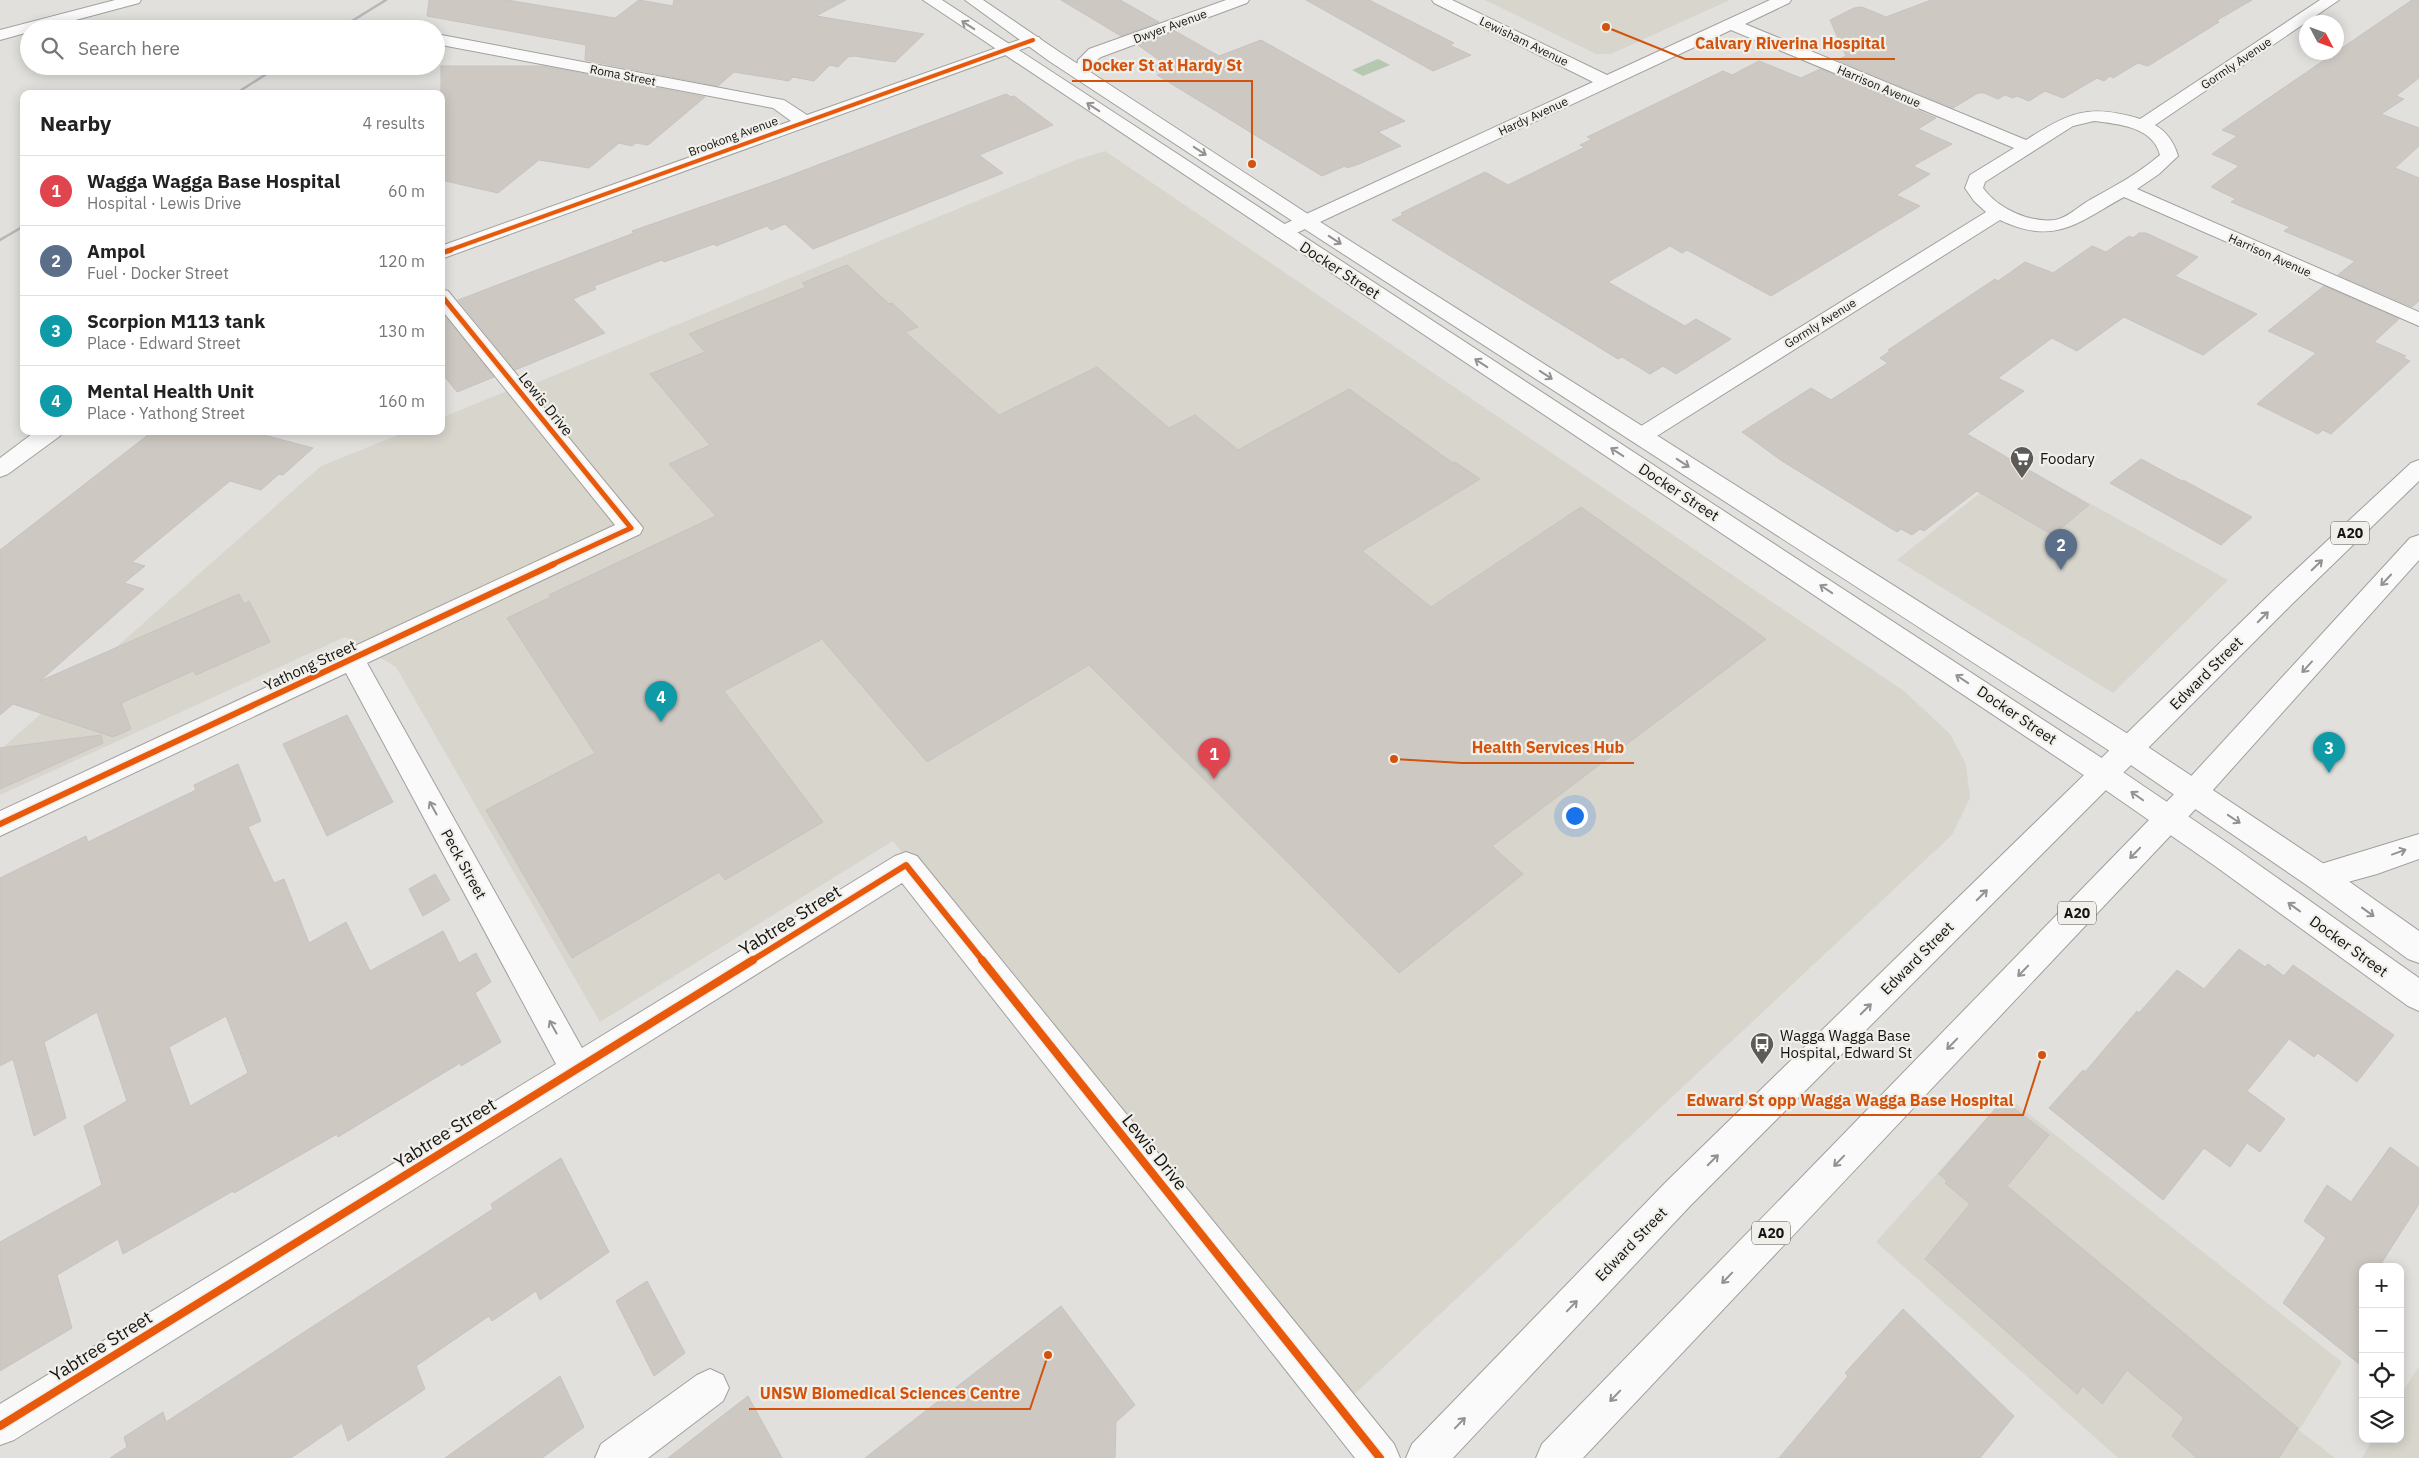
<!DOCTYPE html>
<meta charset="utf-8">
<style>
:root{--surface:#fff;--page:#f6f6f6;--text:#222;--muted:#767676;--line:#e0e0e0;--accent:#0b8043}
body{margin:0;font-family:"IBM Plex Sans",sans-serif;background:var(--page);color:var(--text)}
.controls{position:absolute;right:15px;bottom:15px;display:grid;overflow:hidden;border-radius:10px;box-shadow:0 2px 12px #0003}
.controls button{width:45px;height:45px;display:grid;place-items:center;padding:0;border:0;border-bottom:1px solid var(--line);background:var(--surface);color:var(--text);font:25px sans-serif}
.compass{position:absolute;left:2299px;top:15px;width:45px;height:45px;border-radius:50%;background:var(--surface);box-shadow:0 2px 12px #0003;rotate:131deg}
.you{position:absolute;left:1574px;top:815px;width:18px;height:18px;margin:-12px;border:4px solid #fff;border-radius:50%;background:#1a73e8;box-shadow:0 0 0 8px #1a73e833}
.badge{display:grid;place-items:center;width:32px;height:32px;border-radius:50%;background:var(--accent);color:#fff;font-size:16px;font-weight:700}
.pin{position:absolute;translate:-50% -41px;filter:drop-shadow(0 1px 2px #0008)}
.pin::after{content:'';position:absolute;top:26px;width:18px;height:15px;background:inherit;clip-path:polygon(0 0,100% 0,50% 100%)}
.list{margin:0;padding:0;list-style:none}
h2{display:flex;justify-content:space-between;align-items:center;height:65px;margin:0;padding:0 20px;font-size:21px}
h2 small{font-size:16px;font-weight:400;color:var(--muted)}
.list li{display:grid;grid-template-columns:32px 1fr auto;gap:15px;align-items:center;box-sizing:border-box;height:70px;padding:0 20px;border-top:1px solid var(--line)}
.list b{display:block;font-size:19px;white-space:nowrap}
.list p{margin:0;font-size:16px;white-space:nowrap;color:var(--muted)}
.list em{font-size:16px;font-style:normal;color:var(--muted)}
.icon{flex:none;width:28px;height:28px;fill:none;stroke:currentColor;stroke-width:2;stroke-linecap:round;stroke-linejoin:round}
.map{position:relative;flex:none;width:2419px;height:1458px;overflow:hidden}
.search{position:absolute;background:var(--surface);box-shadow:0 2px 12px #0003;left:20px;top:20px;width:425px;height:55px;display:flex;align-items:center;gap:12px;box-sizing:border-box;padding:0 18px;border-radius:28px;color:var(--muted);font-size:19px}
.panel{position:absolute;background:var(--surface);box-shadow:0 2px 12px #0003;left:20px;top:90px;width:425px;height:345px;border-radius:10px}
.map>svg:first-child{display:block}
.built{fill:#d7d5cc}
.water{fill:#b6c8b2}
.building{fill:#cec8c2;stroke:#c5c3c2;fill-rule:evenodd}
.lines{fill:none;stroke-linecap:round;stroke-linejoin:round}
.minor-casing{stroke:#a1a09d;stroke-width:2}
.major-casing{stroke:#a1a09d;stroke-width:2}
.highway-casing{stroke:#a1a09d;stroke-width:2}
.minor{fill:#fbfafa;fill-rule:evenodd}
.major{fill:#fbfafa;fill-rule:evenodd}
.highway{fill:#fbfafa;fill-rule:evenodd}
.rail{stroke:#b8b6b6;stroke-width:2.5}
.cycleway-far3-casing{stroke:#f0efe9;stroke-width:5.5}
.cycleway-far2-casing{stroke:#f0efe9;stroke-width:8}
.cycleway-far1-casing{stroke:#f0efe9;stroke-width:9}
.cycleway-casing{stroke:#f0efe9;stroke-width:11}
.cycleway-far3{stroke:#e8590c;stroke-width:4}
.cycleway-far2{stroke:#e8590c;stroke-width:5}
.cycleway-far1{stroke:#e8590c;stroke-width:6}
.cycleway{stroke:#e8590c;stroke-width:8}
.oneway{stroke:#939291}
.labels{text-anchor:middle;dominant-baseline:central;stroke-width:4.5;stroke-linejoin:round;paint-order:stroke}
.far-street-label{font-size:12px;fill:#141311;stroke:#f0efe9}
.shield{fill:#f0efe9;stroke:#565552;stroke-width:1}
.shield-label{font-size:14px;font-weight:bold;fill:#141311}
.street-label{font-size:15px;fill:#141311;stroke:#f0efe9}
.poi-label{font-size:15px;fill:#141311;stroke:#f0efe9;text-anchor:start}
.near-street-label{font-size:18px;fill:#141311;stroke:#f0efe9}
.leader{fill:none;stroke:#d3520c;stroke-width:2}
.callout-dot{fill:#d3520c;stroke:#f0efe9;stroke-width:2}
.callout-label{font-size:16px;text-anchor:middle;font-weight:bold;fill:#d3520c;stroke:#f0efe9;stroke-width:4.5;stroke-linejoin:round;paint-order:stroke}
</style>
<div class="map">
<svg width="2419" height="1458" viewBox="0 0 2419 1458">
<rect width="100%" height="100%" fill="#e2e0dd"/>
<!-- built -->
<path class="built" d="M1485 0H1730L1611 54H1596Z
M1105 151 1904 691 1950 734 1966 764 1970 798 1952 835 1344 1404 893 841 600 1022 396 667 345 637 0 795V750L321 466 408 431H441V418L502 393 531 385 1076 160Z
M2017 463 2228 580 2113 693 1897 560Z
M2006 1096 2342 1362 2299 1430 2335 1458H2118L1876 1242Z
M2419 1366V1458H2362L2373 1439H2400V1396Z"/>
<!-- water -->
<path class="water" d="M1378 59 1390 65 1363 76 1352 70Z"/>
<!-- building -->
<path class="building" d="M429 0H507L615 18 639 0 673 6 674 0H846L816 16 924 34 895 62 854 56 848 57 838 67 830 65 814 81 793 77 789 81 734 72 718 86 585 60 586 45 427 16Z
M1061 0H1120L1159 22 1121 36Z
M1306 0H1369L1454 43 1449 45 1471 55 1433 71Z
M1931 0H2252L2216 21 2219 22 2148 66 2138 63 2113 78 2110 76 2104 81 2097 78 2063 98 2045 91 2029 101 2017 96 2013 98 2005 95 1998 99 1984 93H1978L1953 108 1837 60 1846 56 1830 20 1854 8 1862 7 1886 17Z
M2412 0H2419V78L2396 96 2404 99 2381 114 2419 128V146L2395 168 2419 178V301L2412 307 2338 275 2355 261 2284 231 2290 227 2231 202 2236 199 2211 187 2239 166 2212 154 2237 136 2222 130Z
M1175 31 1219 56 1261 40 1405 121 1378 132 1401 146 1359 164 1347 168 1345 166 1322 176 1157 75 1161 74 1149 67 1162 62 1138 45Z
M1759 61 1801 78 1820 69 1936 118 1918 129 1952 144 1913 166 1930 174 1896 195 1920 206 1771 296 1687 250 1682 253 1670 246 1608 282 1685 326 1696 319 1731 339 1676 374 1663 366 1650 374 1622 357 1618 359 1392 220 1403 215 1401 213 1485 172 1508 185 1585 147 1580 145 1592 139 1587 137 1723 71 1732 75Z
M441 66H543L705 97 648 145 636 143 632 146 619 143 589 168 539 160 498 193 441 180Z
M1006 94 1011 97 1014 96 1053 125 979 155 1003 173 813 249 785 224 771 230 767 226 716 246 714 244 664 262 662 260 594 286 596 289 573 299 605 333 515 370 458 300 634 233 632 231 770 183Z
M2139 233H2146L2198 257 2175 276 2257 314 2203 355 2124 317 2077 351 2052 338 1998 378 2024 391 1967 434 2089 505 2053 535 1977 491 1924 531 1920 529 1912 535 1901 529 1897 532 1782 461 1742 432 1811 388 1831 400 1888 363 1880 358 1890 351 1888 350 1995 279 1998 281 2025 262 2053 273 2092 246 2106 252 2129 236 2133 238Z
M847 265 889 304 892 303 918 327 905 332 999 415 1097 367 1169 428 1195 415 1238 450 1349 389 1453 463 1455 462 1480 479 1362 551 1431 607 1581 507 1766 639 1492 846 1523 874 1399 973 1089 665 927 762 822 639 724 691 823 822 725 880 719 872 572 958 486 810 595 753 507 618 551 597 549 595 716 516 669 464 710 445 650 374 705 352 689 334 806 287 802 283Z
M2324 286 2399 319 2374 342 2406 356 2403 358 2410 361 2331 434 2323 430 2318 434 2257 404 2316 353 2268 331Z
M441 312 494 377 457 392 441 372Z
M153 431H249L313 448 283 475 279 474 261 490 230 481 132 562 145 566 124 583 144 589 40 681 239 594 244 604 249 601 270 642 196 675 193 671 121 703 131 729 113 737 13 704 0 715V550Z
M2141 459 2182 481 2183 480 2252 517 2221 545 2110 483Z
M347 715 393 802 327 836 283 744Z
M101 735 103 743 0 789V748Z
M238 764 261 821 248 827 274 883 284 879 309 943 346 922 370 971 443 931 459 963 476 953 491 982 475 993 501 1042 461 1066 460 1063 338 1137 337 1134 234 1193 233 1191 123 1254 118 1239 57 1275 72 1328 0 1371V1242L102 1185 84 1126 127 1101 97 1012 44 1042 66 1118 34 1136 13 1059 0 1066V878L86 836 88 842 196 790 194 785ZM226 1016 248 1073 190 1106 169 1047Z
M435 874 450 900 423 916 409 889Z
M2239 949 2265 967 2268 964 2284 976 2293 965 2394 1035 2357 1082 2318 1053 2314 1057 2289 1039 2247 1091 2285 1119 2260 1152 2247 1143 2230 1167 2204 1148 2163 1200 2049 1108 2083 1070 2085 1072 2137 1011 2139 1013 2177 970 2204 989Z
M2003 1100 2049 1135 2007 1186 2298 1428 2279 1458H2197L2172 1436 2184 1418 2127 1370 2102 1404 2083 1386 2077 1394 1925 1259 1970 1204 1945 1183 1947 1181 1939 1174Z
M2390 1147 2419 1168V1204L2379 1267H2363V1367L2283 1303 2326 1238 2304 1221 2327 1185 2351 1202Z
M561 1158 609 1252 540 1300 536 1291 492 1321 489 1316 416 1366 425 1389 348 1441 342 1423 291 1458H110L127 1447 124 1437 163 1412 166 1422 493 1209 491 1204Z
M647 1281 685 1353 654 1376 616 1301Z
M1061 1306 1135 1405 1116 1422 1115 1458H865Z
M1903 1309 2014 1416 1980 1458H1779L1848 1376 1845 1373Z
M560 1376 584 1427 542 1458H445Z
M748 1396 782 1458H668Z"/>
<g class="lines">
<!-- minor casing -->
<g class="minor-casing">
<path id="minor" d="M115 0H141L139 3 42 29H29V32L0 40V30Z
M1226 0H1249L1247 3 1101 57 1094 62 1089 79H1077L1075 75 1078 60 1089 49Z
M1432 0H1452L1607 75 1770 0H1791L1789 3 1745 24 2026 140C2069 113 2088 103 2140 119L2320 0H2339L2155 125C2167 132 2174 142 2178 156L2159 174 2137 189 2419 312V326L2124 197C2077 223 2055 246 2000 220L1649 441 1641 443 1633 441 1630 436 1633 431 1986 212 1974 201 1965 188 1970 175 2014 148 1731 30 1290 236 1283 238 1276 236 1273 232 1276 228 1593 82 1434 3ZM2094 121C2119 124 2153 127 2160 155 2138 174 2113 187 2088 201 2078 207 2067 218 2055 220 2030 223 1998 209 1983 188L1985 182 2073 126Z
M436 34 778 99 784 100 807 115 1027 37H1039L1041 40 1039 43 441 259V246L791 121 773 108 436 44Z
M441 289 448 291 643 528 640 534 367 663 582 1048 895 856 906 852 917 856 1394 1444 1400 1458H1355L902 883 14 1440 0 1445V1404L556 1064 346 673 0 836V811L615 525 441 309Z
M36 431H63L60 436 8 474 0 477V458Z
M2419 834V859L2377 874 2319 890 2308 886 2304 877 2308 868Z
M710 1369 723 1375 729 1388 723 1401 648 1458H595L601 1444 697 1375Z"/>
</g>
<!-- major casing -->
<g class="major-casing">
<path id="major" d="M923 0H942L2114 766 2235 848 2419 978V1011L2408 1006 2215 866 2094 782Z
M965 0H983L1061 53 1314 218 2139 741 2330 868 2419 931V963L2408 959 2308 886 2119 757 1300 226 1049 61Z"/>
</g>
<!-- highway casing -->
<g class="highway-casing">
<path id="highway" d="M2419 460V481L2291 605 1690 1206 1453 1458H1406L1412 1444 1666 1182 2273 591 2411 463Z
M2419 535V560L2204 800 1583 1458H1536L1542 1444 2184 784 2410 538Z"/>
</g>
<!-- minor -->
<use href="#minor" class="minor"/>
<!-- major -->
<use href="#major" class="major"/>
<!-- highway -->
<use href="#highway" class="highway"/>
<!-- rail -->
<path class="rail" d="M339 29 386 0
M235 94 279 66
M0 240 24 226"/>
<!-- cycleway-far3 casing -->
<g class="cycleway-far3-casing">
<path id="cycleway-far3" d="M447 251 1033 40"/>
</g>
<!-- cycleway-far2 casing -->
<g class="cycleway-far2-casing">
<path id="cycleway-far2" d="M441 253 451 250
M441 295 631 528 551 565"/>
</g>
<!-- cycleway-far1 casing -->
<g class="cycleway-far1-casing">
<path id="cycleway-far1" d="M0 824 554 564
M751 961 906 865 983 961"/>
</g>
<!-- cycleway casing -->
<g class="cycleway-casing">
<path id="cycleway" d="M982 960 1380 1458
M0 1426 753 960"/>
</g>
<!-- cycleway-far3 -->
<use href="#cycleway-far3" class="cycleway-far3"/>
<!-- cycleway-far2 -->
<use href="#cycleway-far2" class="cycleway-far2"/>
<!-- cycleway-far1 -->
<use href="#cycleway-far1" class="cycleway-far1"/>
<!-- cycleway -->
<use href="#cycleway" class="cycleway"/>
</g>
<!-- one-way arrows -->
<defs><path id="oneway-shaft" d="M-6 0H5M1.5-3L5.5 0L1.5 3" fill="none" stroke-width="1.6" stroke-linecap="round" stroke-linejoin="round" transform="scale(1.25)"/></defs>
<g class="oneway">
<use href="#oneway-shaft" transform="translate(968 25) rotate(-147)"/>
<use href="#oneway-shaft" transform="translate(1093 107) rotate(-147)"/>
<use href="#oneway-shaft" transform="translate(1200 151) rotate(33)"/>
<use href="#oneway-shaft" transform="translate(1335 240) rotate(33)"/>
<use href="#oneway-shaft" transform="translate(1481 363) rotate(-147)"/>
<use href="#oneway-shaft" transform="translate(1546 375) rotate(33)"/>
<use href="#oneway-shaft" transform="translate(1617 452) rotate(-147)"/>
<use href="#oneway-shaft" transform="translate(1683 463) rotate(33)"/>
<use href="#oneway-shaft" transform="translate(2317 565) rotate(-44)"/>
<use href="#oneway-shaft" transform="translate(2386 580) rotate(133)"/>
<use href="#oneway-shaft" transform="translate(1826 589) rotate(-146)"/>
<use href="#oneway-shaft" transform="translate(2263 617) rotate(-45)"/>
<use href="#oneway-shaft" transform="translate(2307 667) rotate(132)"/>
<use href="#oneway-shaft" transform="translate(1962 679) rotate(-146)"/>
<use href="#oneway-shaft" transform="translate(2137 796) rotate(-145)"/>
<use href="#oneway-shaft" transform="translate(433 808) rotate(-119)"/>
<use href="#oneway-shaft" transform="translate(2234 819) rotate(34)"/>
<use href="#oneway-shaft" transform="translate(2399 852) rotate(-20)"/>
<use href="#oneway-shaft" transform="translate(2135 853) rotate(134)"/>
<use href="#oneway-shaft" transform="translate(1982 895) rotate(-45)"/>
<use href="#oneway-shaft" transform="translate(2294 907) rotate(-144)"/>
<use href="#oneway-shaft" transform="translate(2368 912) rotate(36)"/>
<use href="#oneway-shaft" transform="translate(2023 971) rotate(134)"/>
<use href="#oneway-shaft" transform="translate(1866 1009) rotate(-45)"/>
<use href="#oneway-shaft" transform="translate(553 1027) rotate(-119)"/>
<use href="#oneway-shaft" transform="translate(1952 1044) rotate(134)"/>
<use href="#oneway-shaft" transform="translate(1713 1160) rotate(-45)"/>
<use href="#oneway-shaft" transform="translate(1839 1161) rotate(134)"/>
<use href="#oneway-shaft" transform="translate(1727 1278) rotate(134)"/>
<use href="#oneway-shaft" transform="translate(1572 1306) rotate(-46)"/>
<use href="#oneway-shaft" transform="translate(1615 1396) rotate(134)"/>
<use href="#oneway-shaft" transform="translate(1460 1423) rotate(-46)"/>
</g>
<!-- icons -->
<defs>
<g id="supermarket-pin" transform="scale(1.25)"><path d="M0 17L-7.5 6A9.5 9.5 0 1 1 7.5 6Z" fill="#5c5b58" stroke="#f0efe9"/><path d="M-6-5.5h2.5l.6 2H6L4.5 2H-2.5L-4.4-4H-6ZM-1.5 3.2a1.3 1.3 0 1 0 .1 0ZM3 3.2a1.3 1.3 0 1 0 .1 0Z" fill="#fff"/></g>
<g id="bus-pin" transform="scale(1.25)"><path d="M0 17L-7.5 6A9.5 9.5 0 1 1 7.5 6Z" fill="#5c5b58" stroke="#f0efe9"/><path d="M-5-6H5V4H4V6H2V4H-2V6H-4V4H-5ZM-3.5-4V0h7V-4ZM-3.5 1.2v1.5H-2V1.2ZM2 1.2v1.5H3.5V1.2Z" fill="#fff"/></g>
</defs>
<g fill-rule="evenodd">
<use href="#supermarket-pin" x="2022" y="458"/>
<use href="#bus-pin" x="1762" y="1044"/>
</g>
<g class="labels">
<!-- far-street labels -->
<g class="far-street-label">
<text transform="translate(1170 26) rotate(-20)">Dwyer Avenue</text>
<text transform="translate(1524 41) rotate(26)">Lewisham Avenue</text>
<text transform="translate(2236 63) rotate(-34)">Gormly Avenue</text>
<text transform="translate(623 75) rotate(11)">Roma Street</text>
<text transform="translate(1879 86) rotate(23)">Harrison Avenue</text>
<text transform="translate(1533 116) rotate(-25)">Hardy Avenue</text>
<text transform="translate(733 136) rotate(-20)">Brookong Avenue</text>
<text transform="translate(2270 255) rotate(24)">Harrison Avenue</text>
<text transform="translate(1820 323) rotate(-32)">Gormly Avenue</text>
</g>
<!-- shield labels -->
<g class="shield">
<rect x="2331" y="521.5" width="38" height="23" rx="4"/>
<rect x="2058" y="901.5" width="38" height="23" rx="4"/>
<rect x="1752" y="1221.5" width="38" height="23" rx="4"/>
</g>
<g class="shield-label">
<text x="2350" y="533">A20</text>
<text x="2077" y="913">A20</text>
<text x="1771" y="1233">A20</text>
</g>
<!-- street labels -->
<g class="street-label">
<text transform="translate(1340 270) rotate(33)">Docker Street</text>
<text transform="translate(546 404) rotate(51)">Lewis Drive</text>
<text transform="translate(1679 492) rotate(33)">Docker Street</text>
<text transform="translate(310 665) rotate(-25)">Yathong Street</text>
<text transform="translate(2206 673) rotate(-45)">Edward Street</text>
<text transform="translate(2017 715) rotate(34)">Docker Street</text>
<text transform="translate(464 864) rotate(61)">Peck Street</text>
<text transform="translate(2349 946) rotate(36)">Docker Street</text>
<text transform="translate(1917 958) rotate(-45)">Edward Street</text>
<text transform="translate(1631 1244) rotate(-46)">Edward Street</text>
</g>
<!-- poi labels -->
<g class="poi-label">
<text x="2040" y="458">Foodary</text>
<text x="1780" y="1035">Wagga Wagga Base<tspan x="1780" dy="17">Hospital, Edward St</tspan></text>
</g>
<!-- near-street labels -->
<g class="near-street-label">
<text transform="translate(790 920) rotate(-32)">Yabtree Street</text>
<text transform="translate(445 1133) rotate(-32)">Yabtree Street</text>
<text transform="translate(1155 1152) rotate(51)">Lewis Drive</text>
<text transform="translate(101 1346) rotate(-32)">Yabtree Street</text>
</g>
</g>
<!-- callouts -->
<path class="leader" d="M1606 27L1685 59H1895M1252 164L1252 81H1072M1394 759L1462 763H1634M2042 1055L2023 1115H1677M1048 1355L1030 1409H749"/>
<g class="callout-dot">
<circle cx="1606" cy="27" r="5"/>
<circle cx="1252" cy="164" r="5"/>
<circle cx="1394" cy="759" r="5"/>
<circle cx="2042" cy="1055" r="5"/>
<circle cx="1048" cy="1355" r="5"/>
</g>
<g class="callout-label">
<text x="1790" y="49">Calvary Riverina Hospital</text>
<text x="1162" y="71">Docker St at Hardy St</text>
<text x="1548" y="753">Health Services Hub</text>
<text x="1850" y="1106">Edward St opp Wagga Wagga Base Hospital</text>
<text x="890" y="1399">UNSW Biomedical Sciences Centre</text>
</g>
</svg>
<div class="controls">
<button>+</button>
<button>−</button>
<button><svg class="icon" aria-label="locate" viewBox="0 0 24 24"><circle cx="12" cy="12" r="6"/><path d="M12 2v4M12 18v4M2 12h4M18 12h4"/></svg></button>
<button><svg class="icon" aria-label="layers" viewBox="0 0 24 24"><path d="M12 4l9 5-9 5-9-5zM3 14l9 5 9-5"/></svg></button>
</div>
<svg class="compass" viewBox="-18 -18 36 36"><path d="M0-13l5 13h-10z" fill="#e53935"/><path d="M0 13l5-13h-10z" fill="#767676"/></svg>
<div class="you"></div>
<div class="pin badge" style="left:1214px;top:779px;background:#e0444e">1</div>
<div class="pin badge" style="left:2061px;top:570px;background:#5c6f8a">2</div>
<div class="pin badge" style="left:2329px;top:773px;background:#0f9aa8">3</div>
<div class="pin badge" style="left:661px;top:722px;background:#0f9aa8">4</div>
<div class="search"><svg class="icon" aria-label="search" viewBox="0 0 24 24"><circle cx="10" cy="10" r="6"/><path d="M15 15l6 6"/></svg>Search here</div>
<section class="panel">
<h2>Nearby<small>4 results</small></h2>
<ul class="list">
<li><span class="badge" style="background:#e0444e">1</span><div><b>Wagga Wagga Base Hospital</b><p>Hospital · Lewis Drive</p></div><em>60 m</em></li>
<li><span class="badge" style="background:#5c6f8a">2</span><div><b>Ampol</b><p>Fuel · Docker Street</p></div><em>120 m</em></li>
<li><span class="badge" style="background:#0f9aa8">3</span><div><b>Scorpion M113 tank</b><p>Place · Edward Street</p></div><em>130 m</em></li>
<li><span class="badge" style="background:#0f9aa8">4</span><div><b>Mental Health Unit</b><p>Place · Yathong Street</p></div><em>160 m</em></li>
</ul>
</section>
</div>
